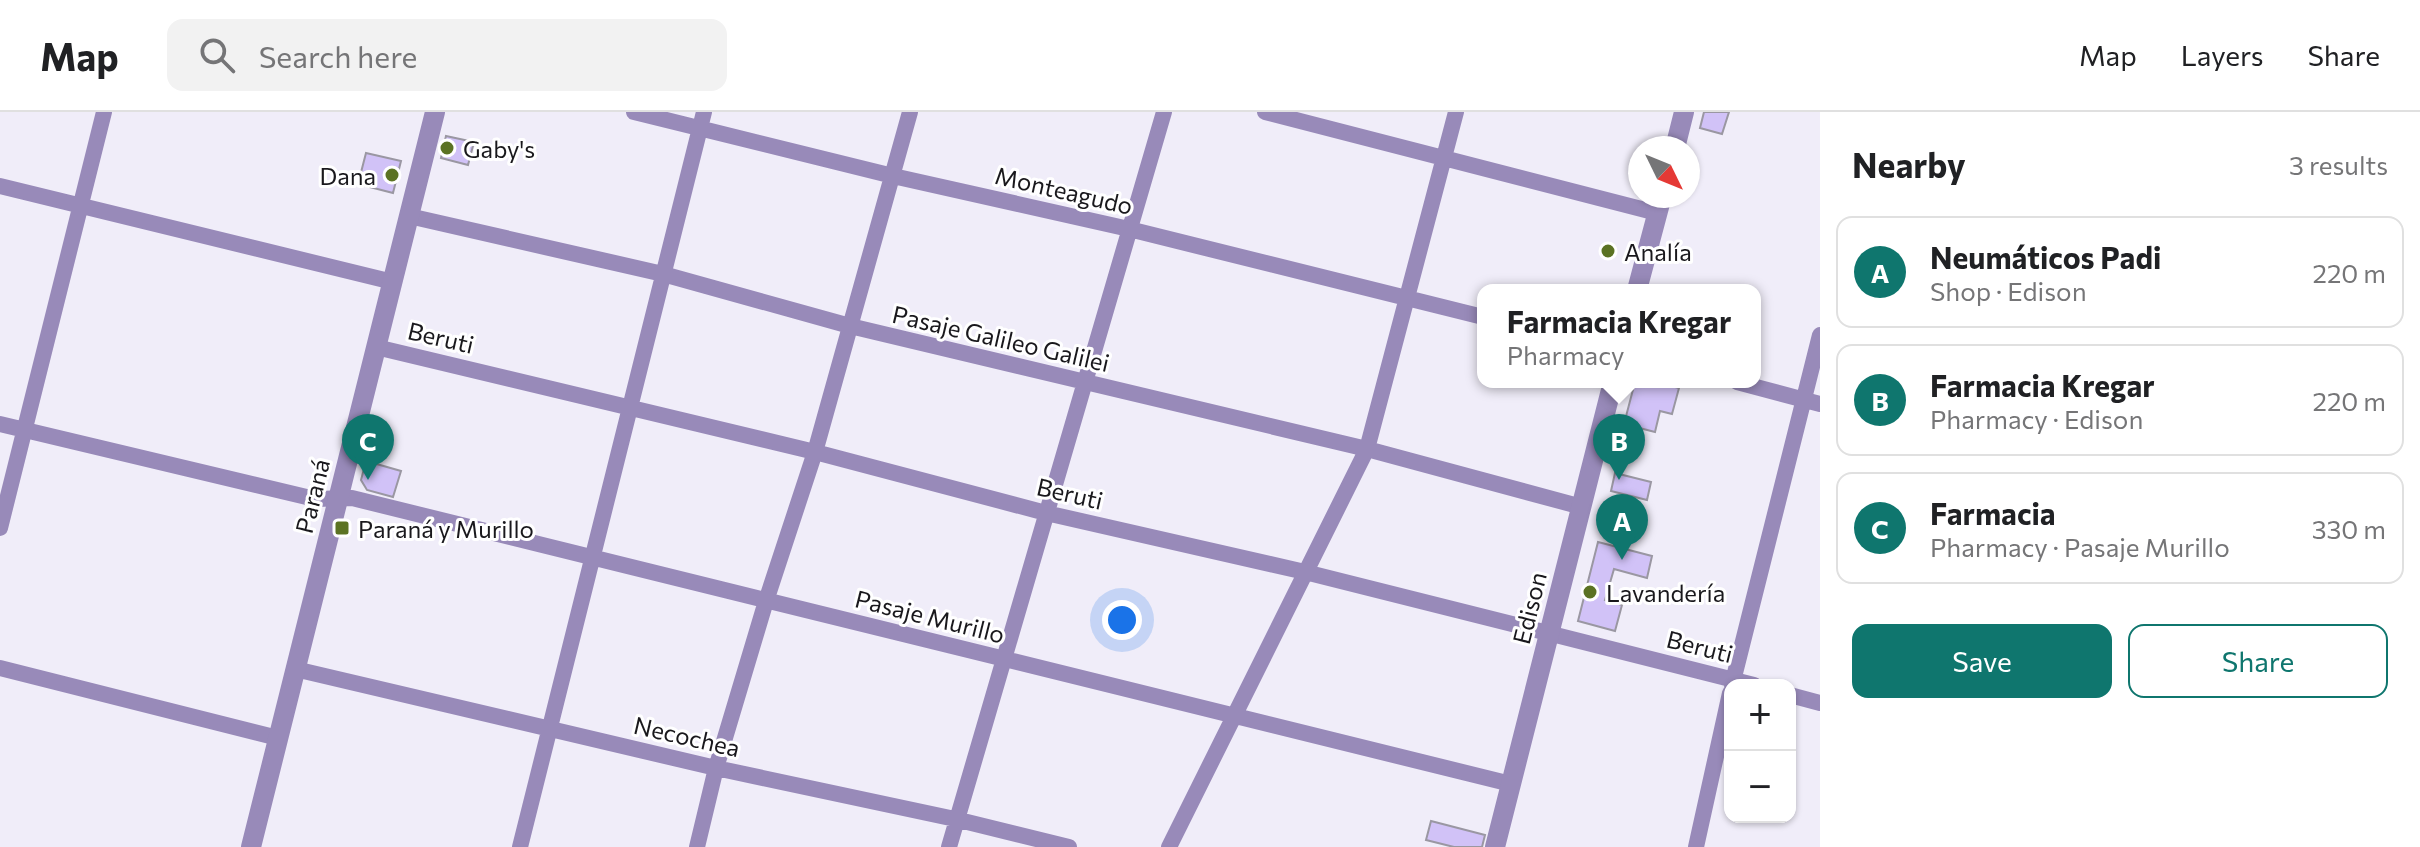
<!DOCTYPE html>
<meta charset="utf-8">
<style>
:root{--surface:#fff;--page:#f2f2f2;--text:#202124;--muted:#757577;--line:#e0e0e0;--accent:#0f766e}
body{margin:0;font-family:Commissioner,sans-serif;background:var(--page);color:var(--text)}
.controls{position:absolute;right:24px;bottom:24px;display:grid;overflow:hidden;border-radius:16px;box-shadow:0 2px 6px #0004}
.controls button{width:72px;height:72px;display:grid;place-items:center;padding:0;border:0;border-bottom:2px solid var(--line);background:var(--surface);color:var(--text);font:40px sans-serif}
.compass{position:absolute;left:1628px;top:24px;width:72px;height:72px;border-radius:50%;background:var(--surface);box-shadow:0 2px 6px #0004;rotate:133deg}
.you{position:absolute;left:1122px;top:508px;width:28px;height:28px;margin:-20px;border:6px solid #fff;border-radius:50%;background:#1a73e8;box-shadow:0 0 0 12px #1a73e833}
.badge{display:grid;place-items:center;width:52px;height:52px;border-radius:50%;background:var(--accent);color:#fff;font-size:26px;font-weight:700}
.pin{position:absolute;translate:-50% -66px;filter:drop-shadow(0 2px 4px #0008)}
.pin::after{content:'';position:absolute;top:42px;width:28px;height:24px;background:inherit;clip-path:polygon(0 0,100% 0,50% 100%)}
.popup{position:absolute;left:1477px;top:172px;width:284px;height:104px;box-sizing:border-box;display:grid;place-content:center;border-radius:16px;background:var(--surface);filter:drop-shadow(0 2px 6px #0005);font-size:26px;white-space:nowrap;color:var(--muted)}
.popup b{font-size:30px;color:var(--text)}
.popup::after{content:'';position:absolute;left:50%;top:100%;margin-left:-16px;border:16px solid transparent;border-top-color:var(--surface)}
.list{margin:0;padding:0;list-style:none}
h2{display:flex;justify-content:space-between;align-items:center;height:104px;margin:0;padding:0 32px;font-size:34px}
h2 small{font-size:26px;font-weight:400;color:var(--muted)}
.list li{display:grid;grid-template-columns:52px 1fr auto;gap:24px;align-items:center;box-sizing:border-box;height:112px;margin:0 16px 16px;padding:0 16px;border:2px solid var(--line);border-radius:16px}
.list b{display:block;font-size:30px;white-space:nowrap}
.list p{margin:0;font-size:26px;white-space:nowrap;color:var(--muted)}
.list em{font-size:26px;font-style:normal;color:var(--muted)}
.actions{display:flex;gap:16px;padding:24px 32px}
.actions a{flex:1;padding:18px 0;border:2px solid var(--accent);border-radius:16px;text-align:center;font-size:28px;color:var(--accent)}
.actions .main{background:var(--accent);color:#fff}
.icon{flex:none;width:44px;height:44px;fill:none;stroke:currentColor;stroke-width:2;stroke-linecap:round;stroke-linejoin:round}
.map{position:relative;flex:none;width:1820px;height:735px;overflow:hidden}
header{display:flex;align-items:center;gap:48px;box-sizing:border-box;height:112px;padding:0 40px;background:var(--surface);border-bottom:2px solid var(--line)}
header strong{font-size:38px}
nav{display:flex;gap:44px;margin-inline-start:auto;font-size:28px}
.search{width:560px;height:72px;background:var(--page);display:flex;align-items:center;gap:20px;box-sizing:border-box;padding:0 28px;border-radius:16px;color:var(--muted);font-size:30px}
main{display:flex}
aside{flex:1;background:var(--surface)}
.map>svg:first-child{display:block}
.building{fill:#d1c2f7;stroke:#9a97a2;stroke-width:2}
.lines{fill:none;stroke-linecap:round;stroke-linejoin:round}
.minor{stroke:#988ab9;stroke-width:16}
.tertiary{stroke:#988ab9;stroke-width:20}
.poi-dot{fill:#5b7223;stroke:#fff;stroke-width:3}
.labels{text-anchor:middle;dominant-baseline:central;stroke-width:6;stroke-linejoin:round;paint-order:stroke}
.poi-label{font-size:24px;fill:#19181c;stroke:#fff;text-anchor:start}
.street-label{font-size:24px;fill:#19181c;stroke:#fff}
</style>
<header>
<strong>Map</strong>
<div class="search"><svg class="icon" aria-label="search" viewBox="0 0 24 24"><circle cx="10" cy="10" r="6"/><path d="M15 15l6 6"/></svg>Search here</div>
<nav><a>Map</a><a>Layers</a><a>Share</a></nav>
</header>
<main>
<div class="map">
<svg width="1820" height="735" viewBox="0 0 1820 735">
<rect width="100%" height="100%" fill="#f0edf9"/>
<!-- building -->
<path class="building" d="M1704 0H1729L1722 22 1700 16Z
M446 24 474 30 468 53 441 46Z
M366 41 401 49 393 81 358 72Z
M1635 270H1656L1679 276 1672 302 1660 299 1655 320 1624 312Z
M366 349 401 359 393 385 367 378 361 368Z
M1615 361 1651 370 1647 388 1611 379Z
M1598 430 1652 444 1647 466 1614 457 1605 488 1622 493 1615 519 1578 509Z
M1431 709 1485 723 1482 735H1454L1426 728Z"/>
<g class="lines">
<!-- minor -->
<path class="minor" d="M634 0 893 64 1129 117 1483 205
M1265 0 1657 101
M0 74 393 170
M409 104 663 162 850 214 1367 337 1582 395
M376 235 815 340 1046 401 1305 460 1754 573
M1737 270 1820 292
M0 312 315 387 352 386 1511 672
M0 416 104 0
M0 556 278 626
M295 557 716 656 955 707 1069 735
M1732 573 1820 223
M1790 583 1820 591
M520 735 704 0
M697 735 716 656 766 489 815 340 910 0
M949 735 1164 0
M1169 735 1367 337 1456 0
M1696 735 1730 581"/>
<!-- tertiary -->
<path class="tertiary" d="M1675 36 1684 0
M1637 178 1662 84
M251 735 435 0
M1495 735 1613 270"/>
</g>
<!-- markers -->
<g class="poi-dot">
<circle cx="447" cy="36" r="8"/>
<circle cx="392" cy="63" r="8"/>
<circle cx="1608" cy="139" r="8"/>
<rect x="334" y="408" width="16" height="16" rx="4"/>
<circle cx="1590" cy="480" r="8"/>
</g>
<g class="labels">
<!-- poi labels -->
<g class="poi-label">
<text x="463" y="36">Gaby's</text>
<text x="376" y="63" text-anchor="end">Dana</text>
<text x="1624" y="139">Analía</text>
<text x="358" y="416">Paraná y Murillo</text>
<text x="1606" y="480">Lavandería</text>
</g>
<!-- street labels -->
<g class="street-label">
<text transform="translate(1064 78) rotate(13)">Monteagudo</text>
<text transform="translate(441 225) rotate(13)">Beruti</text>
<text transform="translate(1001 226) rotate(13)">Pasaje Galileo Galilei</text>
<text transform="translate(1070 381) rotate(13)">Beruti</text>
<text transform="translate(312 384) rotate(-76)">Paraná</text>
<text transform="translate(1529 496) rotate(-76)">Edison</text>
<text transform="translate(930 504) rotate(14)">Pasaje Murillo</text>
<text transform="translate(1700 534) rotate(14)">Beruti</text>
<text transform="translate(687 624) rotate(13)">Necochea</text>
</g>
</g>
</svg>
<div class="controls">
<button>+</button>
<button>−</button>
</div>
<svg class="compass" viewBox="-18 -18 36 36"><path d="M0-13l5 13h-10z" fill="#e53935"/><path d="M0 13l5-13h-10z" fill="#757577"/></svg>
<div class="you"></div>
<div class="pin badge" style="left:1622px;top:448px">A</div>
<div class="pin badge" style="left:1619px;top:368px">B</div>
<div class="popup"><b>Farmacia Kregar</b>Pharmacy</div>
<div class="pin badge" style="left:368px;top:368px">C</div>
</div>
<aside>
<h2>Nearby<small>3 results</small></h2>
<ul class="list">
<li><span class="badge">A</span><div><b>Neumáticos Padi</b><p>Shop · Edison</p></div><em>220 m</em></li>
<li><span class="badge">B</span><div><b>Farmacia Kregar</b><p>Pharmacy · Edison</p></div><em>220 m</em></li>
<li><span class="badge">C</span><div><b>Farmacia</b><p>Pharmacy · Pasaje Murillo</p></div><em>330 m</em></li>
</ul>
<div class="actions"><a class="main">Save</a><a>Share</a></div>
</aside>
</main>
